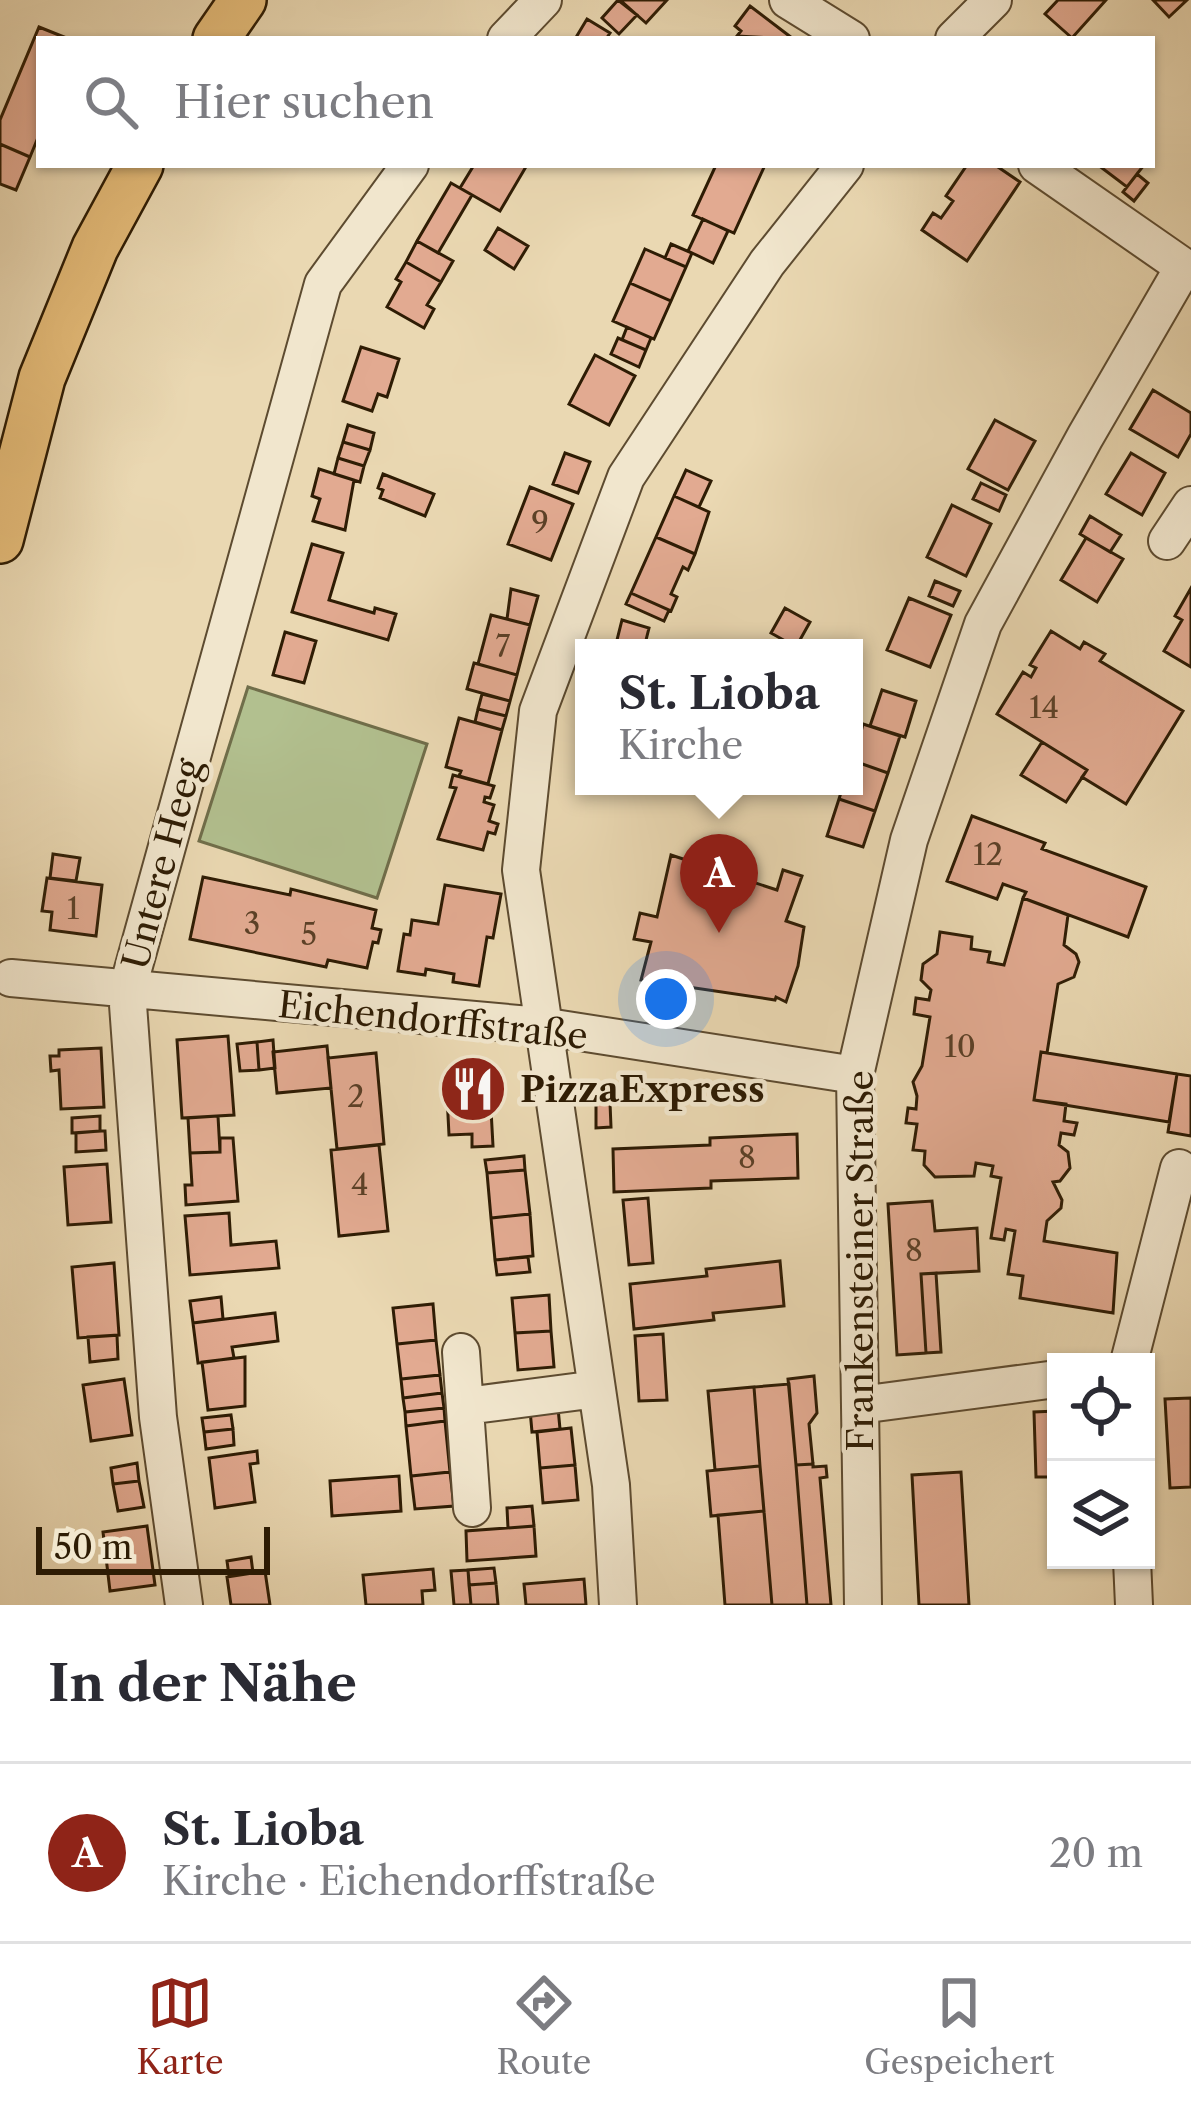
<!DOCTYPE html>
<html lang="de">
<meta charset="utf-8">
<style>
:root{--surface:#fff;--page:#f7f7f7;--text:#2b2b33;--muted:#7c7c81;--line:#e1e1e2;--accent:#8f2418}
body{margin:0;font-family:"Libre Caslon Text",serif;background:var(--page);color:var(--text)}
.controls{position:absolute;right:36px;bottom:36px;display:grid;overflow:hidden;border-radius:0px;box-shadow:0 3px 9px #0004}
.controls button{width:108px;height:108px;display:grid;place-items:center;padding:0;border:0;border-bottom:3px solid var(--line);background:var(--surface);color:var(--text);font:60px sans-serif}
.scale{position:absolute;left:36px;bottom:30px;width:234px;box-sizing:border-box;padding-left:12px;border:6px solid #2e1c04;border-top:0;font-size:33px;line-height:42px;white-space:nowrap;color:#2e1c04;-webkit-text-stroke:9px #f1e6cd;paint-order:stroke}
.you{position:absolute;left:666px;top:999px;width:42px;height:42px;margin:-30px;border:9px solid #fff;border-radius:50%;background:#1a73e8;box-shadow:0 0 0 18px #1a73e833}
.badge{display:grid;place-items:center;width:78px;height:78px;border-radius:50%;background:var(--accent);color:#fff;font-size:39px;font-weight:700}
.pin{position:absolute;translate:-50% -99px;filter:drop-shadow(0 3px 6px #0008)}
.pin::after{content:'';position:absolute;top:63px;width:42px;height:36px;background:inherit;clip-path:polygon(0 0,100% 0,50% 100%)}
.popup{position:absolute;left:575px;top:639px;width:288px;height:156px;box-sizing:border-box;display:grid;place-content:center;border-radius:0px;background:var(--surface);filter:drop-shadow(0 3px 9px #0005);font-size:39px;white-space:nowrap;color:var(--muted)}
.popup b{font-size:45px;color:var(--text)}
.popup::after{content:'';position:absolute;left:50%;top:100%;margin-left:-24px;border:24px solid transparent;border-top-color:var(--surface)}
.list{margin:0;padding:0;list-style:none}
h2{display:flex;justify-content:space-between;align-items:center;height:156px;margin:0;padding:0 48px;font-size:51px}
h2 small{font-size:39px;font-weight:400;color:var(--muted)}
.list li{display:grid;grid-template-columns:78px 1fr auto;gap:36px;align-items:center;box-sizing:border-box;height:180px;padding:0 48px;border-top:3px solid var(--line)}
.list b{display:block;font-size:45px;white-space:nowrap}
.list p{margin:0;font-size:39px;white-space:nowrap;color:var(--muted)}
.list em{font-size:39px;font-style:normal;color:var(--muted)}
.icon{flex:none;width:66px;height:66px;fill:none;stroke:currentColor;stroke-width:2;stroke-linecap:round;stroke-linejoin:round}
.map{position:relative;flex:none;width:1191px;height:1605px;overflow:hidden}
.search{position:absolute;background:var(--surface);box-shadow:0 3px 9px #0004;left:36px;right:36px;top:36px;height:132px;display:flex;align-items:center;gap:30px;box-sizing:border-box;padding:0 42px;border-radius:0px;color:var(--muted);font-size:45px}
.sheet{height:336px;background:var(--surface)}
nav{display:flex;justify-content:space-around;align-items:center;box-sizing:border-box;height:168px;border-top:3px solid var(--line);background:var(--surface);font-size:33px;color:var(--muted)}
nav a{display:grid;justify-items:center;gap:6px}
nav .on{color:var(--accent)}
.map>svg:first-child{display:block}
.green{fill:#b2c08f;stroke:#706e4a;stroke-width:3}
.building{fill:#e2aa91;stroke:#2e1c04;stroke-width:3}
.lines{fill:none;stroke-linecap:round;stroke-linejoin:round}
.minor-casing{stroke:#5d4b30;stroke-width:40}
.major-casing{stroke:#2e1c04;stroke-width:50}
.minor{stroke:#f1e6cd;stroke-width:36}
.major{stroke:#e5bc79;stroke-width:45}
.labels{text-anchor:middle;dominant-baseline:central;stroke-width:9;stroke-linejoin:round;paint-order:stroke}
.number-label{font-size:30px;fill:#5b4027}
.street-label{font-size:36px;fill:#2e1c04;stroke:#f1e6cd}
.poi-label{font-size:36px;font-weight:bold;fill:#2e1c04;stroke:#f1e6cd;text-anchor:start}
</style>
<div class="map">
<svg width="1191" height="1605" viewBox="0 0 1191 1605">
<rect width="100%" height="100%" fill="#ead8b2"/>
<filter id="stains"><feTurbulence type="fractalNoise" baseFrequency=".00167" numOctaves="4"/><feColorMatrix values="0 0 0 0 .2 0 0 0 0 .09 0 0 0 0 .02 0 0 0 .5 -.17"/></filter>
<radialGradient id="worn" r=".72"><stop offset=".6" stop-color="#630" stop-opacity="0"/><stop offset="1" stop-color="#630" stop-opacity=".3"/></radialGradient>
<!-- green -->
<path class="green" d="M248 687 427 744 377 898 199 841Z"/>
<!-- building -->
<path class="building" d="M618 0 637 15 619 34 602 18Z
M620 0H667L646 23Z
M1058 0H1106L1072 38 1045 14Z
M1153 0H1187L1169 17Z
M750 6 792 38 791 39 737 36 741 31 735 26Z
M587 19 610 33 606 39H575Z
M39 27 69 39H39V135L30 157 0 144V120Z
M0 144 30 157 16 190 0 184Z
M474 165H527L500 211 460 188Z
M716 165H765L734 233 693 215Z
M967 165H995L1020 182 967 261 922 230 933 213 941 218 953 201 946 196Z
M1098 165H1144L1127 187Z
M1137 174 1148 183 1134 201 1123 192Z
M451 183 472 195 438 253 417 241Z
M703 219 728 231 713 263 688 251Z
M498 228 528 246 514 269 485 250Z
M417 241 453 261 441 282 406 262Z
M671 244 692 253 686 267 665 258Z
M645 249 686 267 671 301 630 283Z
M406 262 441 282 427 305 434 309 424 328 387 307 401 282 396 279Z
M630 283 671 301 654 339 613 321Z
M627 327 651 338 646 350 622 340Z
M618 338 646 350 639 367 611 354Z
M361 347 399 359 387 397 378 394 372 411 343 401Z
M595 355 635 376 609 425 569 404Z
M1153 390 1191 413V434L1178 457 1130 429Z
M995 420 1035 441 1008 490 968 469Z
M348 425 374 433 370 450 343 442Z
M343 442 370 450 364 466 338 458Z
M565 453 590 462 578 493 553 484Z
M1131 453 1165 473 1142 515 1106 494Z
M338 458 364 466 360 482 334 474Z
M319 469 354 480 345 530 313 521 320 499 312 496Z
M686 470 711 481 699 507 674 496Z
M383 474 434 494 425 516 380 498 383 490 378 488Z
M981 483 1006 495 999 511 973 499Z
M530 487 573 504 551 560 508 544Z
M674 496 709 512 695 554 656 537Z
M952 505 991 524 966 576 927 557Z
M1090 516 1121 535 1110 552 1080 534Z
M656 537 695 554 688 570 683 567 671 594 677 597 671 611 631 593Z
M1086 538 1123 559 1097 602 1061 580Z
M312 544 343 553 329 600 374 613 375 608 396 614 388 640 292 612Z
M935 581 960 591 953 606 929 596Z
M1191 588V667L1164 651 1182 620 1175 616Z
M511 589 538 596 530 625 507 619Z
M631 593 669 610 664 621 626 604Z
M909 598 951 615 930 667 887 650Z
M785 608 810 622 796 647 771 633Z
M491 615 530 625 517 675 478 664Z
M622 620 649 628 644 648H615Z
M1051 631 1080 649 1084 642 1105 654 1100 661 1183 711 1126 804 1082 777 1087 770 997 714 1023 672 1031 677 1036 668 1030 665Z
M285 632 316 641 304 683 273 675Z
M474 663 517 675 510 701 467 689Z
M882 690 916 701 905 737 870 726Z
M482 694 510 701 506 716 478 709Z
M478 709 506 716 502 730 475 722Z
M459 718 502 730 488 784 459 776 461 771 446 767Z
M863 724 900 736 888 773 854 761Z
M1042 742 1087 770 1066 802 1021 775Z
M854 761 888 773 875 811 839 799 843 786H854Z
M453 775 494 786 490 798 485 797 484 802 494 805 489 821 498 824 495 834 488 832 483 850 438 839 456 788 450 787Z
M839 799 875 811 863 847 827 836Z
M972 816 1045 843 1042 849 1146 887 1128 937 1023 898 1026 892 1003 884 997 899 947 881Z
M53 854 80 858 76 881 50 878Z
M671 855 777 890 783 870 802 876 786 921 804 927 798 966 786 1002 776 997 775 1000 641 980 651 942 634 939 640 913 657 917Z
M203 877 290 895 291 889 376 910 372 928 381 930 378 943 373 942 367 968 328 960 326 967 190 939Z
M47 878 102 885 96 936 50 930 52 912 42 911Z
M445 885 501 894 493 938 487 937 479 986 453 982 454 974 426 969 425 975 398 971 404 934 410 935 412 920 438 924Z
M1023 898 1068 915 1064 945 1076 954 1079 962 1074 977 1058 984 1047 1053 1041 1052 1034 1100 1066 1104 1064 1121 1077 1123 1074 1135 1061 1133 1059 1145 1068 1152 1070 1168 1060 1181 1053 1182 1062 1200 1061 1208 1047 1221 1044 1241 1117 1253 1113 1313 1020 1298 1023 1276 1008 1274 1015 1231 1006 1229 1004 1240 991 1238 1001 1178 991 1176 993 1166 976 1163 974 1176 935 1177 924 1165 925 1151 913 1150 917 1124 906 1123 908 1108 916 1109 917 1096 913 1082 922 1066 930 1017 914 1014 916 998 929 1000 931 990 921 980 923 964 937 954 940 932 972 937 971 949 990 952 988 962 1004 965Z
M228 1036 234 1115 182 1118 177 1040Z
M273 1040 275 1068 259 1070 257 1042Z
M257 1042 259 1070 240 1071 237 1044Z
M327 1046 331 1088 277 1093 273 1052Z
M101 1048 104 1107 61 1109 59 1070 51 1071 50 1056H59V1050Z
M1041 1052 1177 1074 1169 1122 1034 1100Z
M376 1053 384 1144 337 1149 328 1058Z
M489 1073 493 1146 472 1147V1134L449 1135 446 1076Z
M1177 1074 1191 1076V1136L1168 1132Z
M596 1103H610L611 1127 596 1128Z
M100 1116V1131L72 1133V1118Z
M218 1116 220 1152 190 1153 188 1118Z
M100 1131H105L106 1150 76 1152V1133Z
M797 1134 798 1178 711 1181V1188L614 1192 613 1149 710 1145V1138Z
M220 1138H233L238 1201 186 1205 185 1185H192L190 1153 220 1152Z
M379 1145 388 1231 339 1236 331 1150Z
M524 1156 525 1170 487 1173 485 1160Z
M107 1164 111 1222 68 1225 64 1167Z
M525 1170 530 1214 491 1218 487 1173Z
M648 1198 653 1263 629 1265 623 1200Z
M932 1201 935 1231 977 1228 979 1271 921 1274 926 1353 897 1355 888 1204Z
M229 1213 231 1245 276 1241 279 1268 190 1275 185 1216Z
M530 1214 533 1256 495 1260 491 1218Z
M528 1257 530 1272 497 1275 495 1260Z
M780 1261 784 1306 713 1313 714 1320 634 1329 630 1284 707 1276 706 1269Z
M114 1263 119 1335 78 1338 72 1267Z
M936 1273 941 1352 926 1353 921 1274Z
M549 1295 551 1331 515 1333 512 1298Z
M221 1297 223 1319 193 1323 190 1301Z
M433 1304 436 1340 397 1344 393 1308Z
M275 1313 278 1341 232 1347 234 1358 198 1363 193 1323Z
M551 1331 554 1367 518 1370 515 1333Z
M663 1334 667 1400 639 1401 635 1336Z
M117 1335 118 1359 90 1362 88 1337Z
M436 1340 440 1375 401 1379 397 1344Z
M245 1357V1406L208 1410 202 1362Z
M440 1375 442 1393 403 1398 401 1379Z
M814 1376 817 1413 809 1424 813 1464 796 1465 788 1379Z
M124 1379 132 1435 91 1441 83 1385Z
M789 1384 796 1465 807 1605H772L760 1466 754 1387Z
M754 1387 760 1466 715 1470 708 1391Z
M442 1393 444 1408 405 1412 403 1398Z
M1191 1398V1487L1170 1488 1165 1399Z
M444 1408 445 1421 406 1426 405 1412Z
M558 1408 560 1429 532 1432 530 1410Z
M1056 1411V1477H1036L1034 1412Z
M231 1415 233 1429 204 1432 202 1418Z
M445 1421 450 1472 411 1476 406 1426Z
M571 1428 575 1465 540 1468 537 1432Z
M233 1429 234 1445 206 1449 204 1432Z
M257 1451 258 1463 250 1464 255 1502 215 1508 209 1458Z
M137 1463 139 1481 113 1484 111 1468Z
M813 1464V1467L826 1466 827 1477 820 1478 831 1605H807L796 1465Z
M575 1465 578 1500 543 1503 540 1468Z
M760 1466 764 1511 711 1516 707 1471Z
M450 1472 454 1506 415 1509 411 1476Z
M961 1472 969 1605H919L912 1475Z
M399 1476 401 1511 332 1516 330 1481Z
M139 1481 144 1507 118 1511 113 1484Z
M532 1506 534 1526 508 1528 507 1508Z
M764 1511 772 1605H725L718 1515Z
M147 1526 155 1585 110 1591 103 1532Z
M534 1526 536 1556 467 1561 466 1531Z
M251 1557 253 1573 229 1576 227 1561Z
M494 1568 496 1583 469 1585 468 1570Z
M433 1569 435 1590 422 1591 423 1605H366L363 1575Z
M468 1570 471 1605H454L451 1571Z
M265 1571 270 1605H231L227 1577Z
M584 1579 586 1605H526L524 1584Z
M496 1583 498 1605H471L469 1585Z"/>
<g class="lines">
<!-- minor casing -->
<g class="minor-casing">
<path id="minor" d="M788 0 851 39
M506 39 543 0
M954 39 993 0
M1037 165 1191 272
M1167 541 1191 505
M11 978 541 1026 855 1075
M461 1352 472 1508
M1129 1362 1179 1168
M860 1405 1056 1379
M466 1406 597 1389
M1132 1560 1134 1605
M184 1605 158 1417 127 991 323 284 410 165
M618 1605 611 1485 521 870 538 711 626 477 767 263 845 165
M863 1605 855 1075 909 840 983 624 1085 437 1183 268"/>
</g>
<!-- major casing -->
<g class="major-casing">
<path id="major" d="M216 39 243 0
M0 540 42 378 95 248 140 165"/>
</g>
<!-- minor -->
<use href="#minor" class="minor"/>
<!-- major -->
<use href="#major" class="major"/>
</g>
<!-- icons -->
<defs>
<g id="restaurant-disc" transform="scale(3.45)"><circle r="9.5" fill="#8f2418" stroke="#f1e6cd"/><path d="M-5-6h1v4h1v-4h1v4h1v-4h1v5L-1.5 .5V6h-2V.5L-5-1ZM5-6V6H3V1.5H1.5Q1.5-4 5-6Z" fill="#fff"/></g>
</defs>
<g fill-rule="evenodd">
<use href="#restaurant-disc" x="473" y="1089"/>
</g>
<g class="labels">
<!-- number labels -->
<g class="number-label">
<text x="540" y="522">9</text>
<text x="503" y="646">7</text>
<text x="1044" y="707">14</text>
<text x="988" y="854">12</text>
<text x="73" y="908">1</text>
<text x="252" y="923">3</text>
<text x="309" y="934">5</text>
<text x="960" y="1046">10</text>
<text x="356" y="1096">2</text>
<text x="747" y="1157">8</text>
<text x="360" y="1184">4</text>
<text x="914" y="1250">8</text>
</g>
<!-- street labels -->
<g class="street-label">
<text transform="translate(162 864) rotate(-75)">Untere Heeg</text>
<text transform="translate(433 1020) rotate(6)">Eichendorffstraße</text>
<text transform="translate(860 1261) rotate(-90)">Frankensteiner Straße</text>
</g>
<!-- poi labels -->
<g class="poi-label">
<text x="520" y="1089">PizzaExpress</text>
</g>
</g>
<rect width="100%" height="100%" filter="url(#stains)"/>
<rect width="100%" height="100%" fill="url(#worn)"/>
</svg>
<div class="controls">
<button><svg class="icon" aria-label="locate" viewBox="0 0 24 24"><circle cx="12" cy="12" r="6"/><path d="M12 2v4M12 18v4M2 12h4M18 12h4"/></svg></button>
<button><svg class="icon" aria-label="layers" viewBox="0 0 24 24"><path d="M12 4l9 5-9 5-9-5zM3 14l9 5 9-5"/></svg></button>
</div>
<div class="scale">50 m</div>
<div class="you"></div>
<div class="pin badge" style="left:719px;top:933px">A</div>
<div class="popup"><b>St. Lioba</b>Kirche</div>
<div class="search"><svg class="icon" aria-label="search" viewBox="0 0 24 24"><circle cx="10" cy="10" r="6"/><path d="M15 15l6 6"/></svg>Hier suchen</div>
</div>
<section class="sheet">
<h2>In der Nähe<small></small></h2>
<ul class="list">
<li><span class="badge">A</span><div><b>St. Lioba</b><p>Kirche · Eichendorffstraße</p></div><em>20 m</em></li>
</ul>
</section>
<nav>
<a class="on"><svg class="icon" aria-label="map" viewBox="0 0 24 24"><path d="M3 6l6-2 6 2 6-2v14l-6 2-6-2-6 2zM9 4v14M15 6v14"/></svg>Karte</a>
<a><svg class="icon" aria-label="directions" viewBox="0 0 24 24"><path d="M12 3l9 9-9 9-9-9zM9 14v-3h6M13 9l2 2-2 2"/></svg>Route</a>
<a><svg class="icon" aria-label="saved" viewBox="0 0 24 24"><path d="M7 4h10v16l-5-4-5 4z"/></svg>Gespeichert</a>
</nav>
